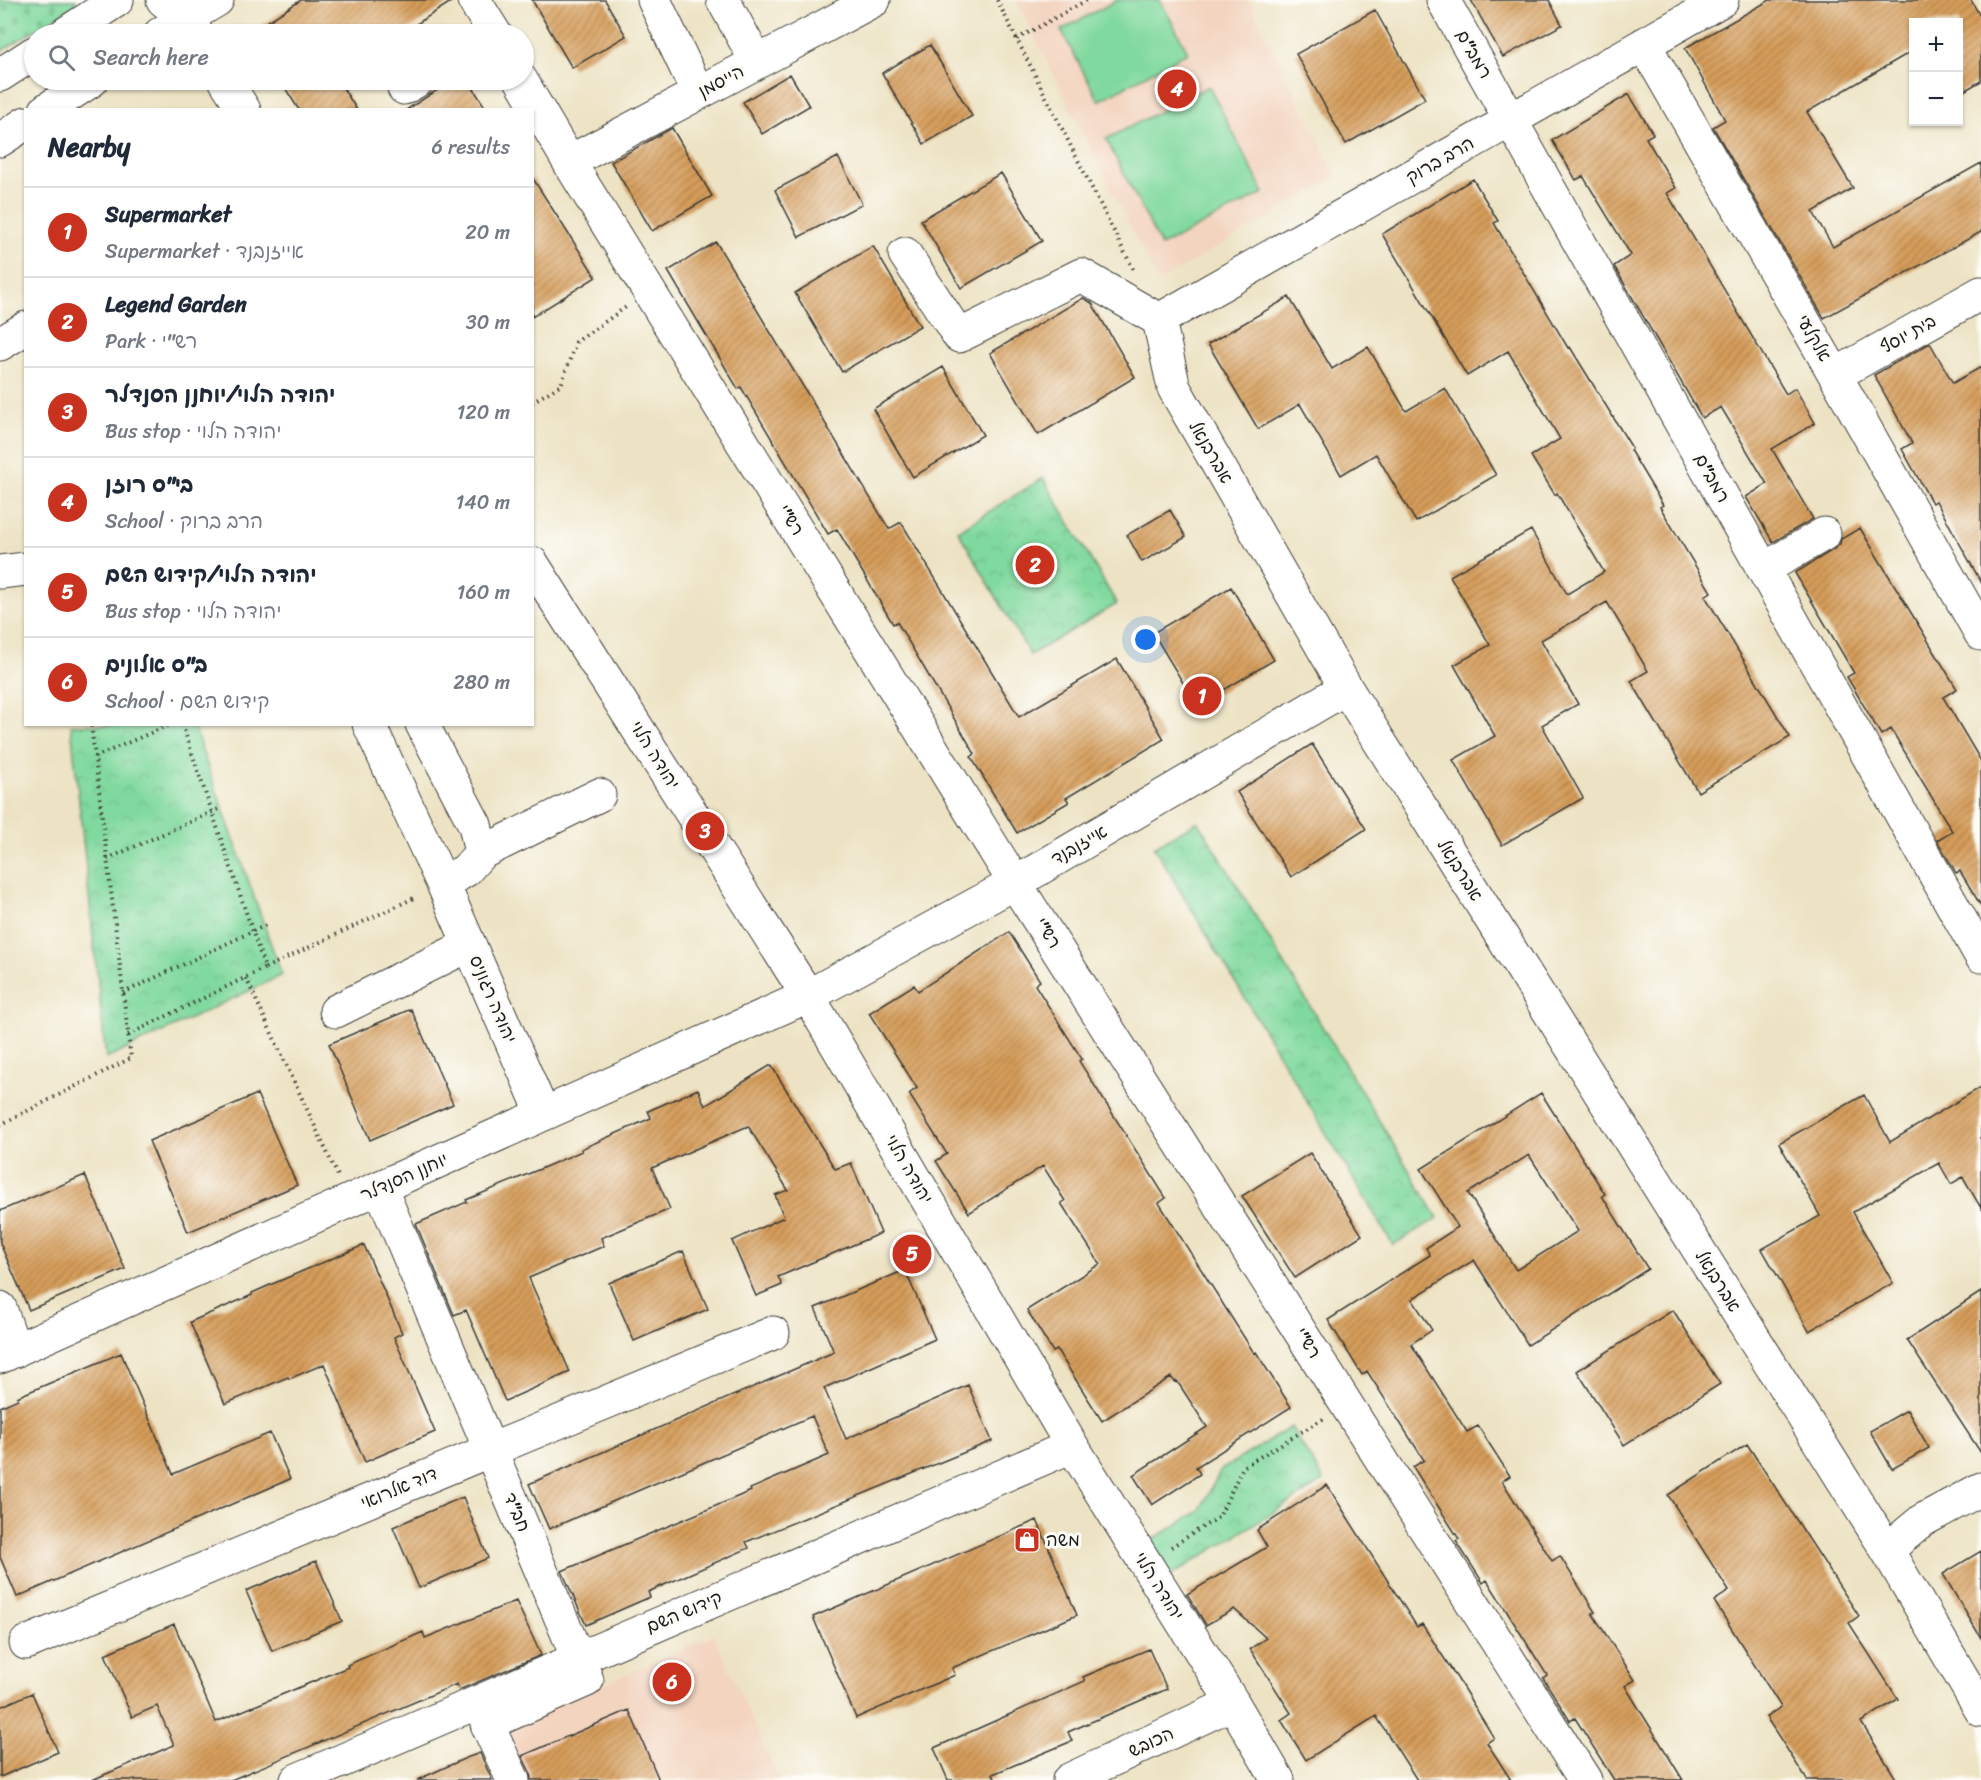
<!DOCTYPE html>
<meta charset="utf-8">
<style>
:root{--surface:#fff;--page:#f2f2f3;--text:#1f2937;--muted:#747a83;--line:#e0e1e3;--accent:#c8321e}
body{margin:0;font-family:Sriracha,"Playpen Sans Hebrew",sans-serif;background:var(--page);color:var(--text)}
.controls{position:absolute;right:18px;top:18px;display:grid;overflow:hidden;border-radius:0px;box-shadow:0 2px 4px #0004}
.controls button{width:54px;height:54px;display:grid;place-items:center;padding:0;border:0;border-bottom:2px solid var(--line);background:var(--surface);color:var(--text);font:30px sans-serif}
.you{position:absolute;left:1146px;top:640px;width:21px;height:21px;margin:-15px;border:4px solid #fff;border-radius:50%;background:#1a73e8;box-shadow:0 0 0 9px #1a73e833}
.badge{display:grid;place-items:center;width:39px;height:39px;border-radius:50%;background:var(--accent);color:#fff;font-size:20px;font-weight:700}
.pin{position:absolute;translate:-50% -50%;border:3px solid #fff;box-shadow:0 2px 6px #0006}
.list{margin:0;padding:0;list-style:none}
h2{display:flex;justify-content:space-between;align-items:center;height:78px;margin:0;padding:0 24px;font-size:26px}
h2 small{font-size:20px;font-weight:400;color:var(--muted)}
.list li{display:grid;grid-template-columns:39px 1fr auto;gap:18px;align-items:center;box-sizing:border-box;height:90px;padding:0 24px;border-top:2px solid var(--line)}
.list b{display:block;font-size:22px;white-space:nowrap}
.list p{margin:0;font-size:20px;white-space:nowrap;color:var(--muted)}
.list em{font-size:20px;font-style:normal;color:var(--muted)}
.icon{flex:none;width:33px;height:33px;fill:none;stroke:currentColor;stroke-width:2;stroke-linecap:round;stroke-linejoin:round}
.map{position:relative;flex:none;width:1981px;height:1780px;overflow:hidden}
.search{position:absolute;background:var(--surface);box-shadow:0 2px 4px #0004;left:24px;top:24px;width:510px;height:66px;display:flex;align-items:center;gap:15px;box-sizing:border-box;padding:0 21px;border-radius:33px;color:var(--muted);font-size:22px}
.panel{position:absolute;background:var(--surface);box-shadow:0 2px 4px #0004;left:24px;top:108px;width:510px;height:618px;border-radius:0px}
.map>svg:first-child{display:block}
.built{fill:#f3d4bf}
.cemetery{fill:url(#cemetery-stones);stroke:#4e7a5d;stroke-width:1.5}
.park{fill:url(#park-crowns);stroke:#4e7a5d;stroke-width:1.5}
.pitch{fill:#80d99e;stroke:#4e7a5d;stroke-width:1.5}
.building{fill:url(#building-hatch);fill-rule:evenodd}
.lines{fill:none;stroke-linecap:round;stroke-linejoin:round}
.minor-casing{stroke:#3b3a35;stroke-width:35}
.path{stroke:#3b3a35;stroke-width:4;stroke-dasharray:1.5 4.5;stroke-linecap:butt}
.minor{stroke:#fff;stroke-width:33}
.labels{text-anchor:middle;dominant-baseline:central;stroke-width:6;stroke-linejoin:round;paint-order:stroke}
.street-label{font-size:18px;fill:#1c1c1c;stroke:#fdfcf7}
.poi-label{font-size:18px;fill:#1c1c1c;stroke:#fdfcf7;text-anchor:start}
</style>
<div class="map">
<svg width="1981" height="1780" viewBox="0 0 1981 1780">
<defs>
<pattern id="cemetery-stones" width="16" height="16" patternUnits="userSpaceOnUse" patternTransform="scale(1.5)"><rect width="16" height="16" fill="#80d99e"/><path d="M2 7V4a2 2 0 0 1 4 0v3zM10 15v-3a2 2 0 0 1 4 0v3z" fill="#6eba88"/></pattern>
<pattern id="park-crowns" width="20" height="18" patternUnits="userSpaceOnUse" patternTransform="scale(1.5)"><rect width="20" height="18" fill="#80d99e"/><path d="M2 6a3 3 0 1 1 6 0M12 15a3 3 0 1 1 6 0" fill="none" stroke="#6eba88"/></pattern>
<pattern id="building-hatch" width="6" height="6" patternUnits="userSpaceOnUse" patternTransform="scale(1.5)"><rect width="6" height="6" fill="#d69d5a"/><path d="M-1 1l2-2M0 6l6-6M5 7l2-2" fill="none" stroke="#ad7f4a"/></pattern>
</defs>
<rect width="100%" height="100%" fill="#fdfcf7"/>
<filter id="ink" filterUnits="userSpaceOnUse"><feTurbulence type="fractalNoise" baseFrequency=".0167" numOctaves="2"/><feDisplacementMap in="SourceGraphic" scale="12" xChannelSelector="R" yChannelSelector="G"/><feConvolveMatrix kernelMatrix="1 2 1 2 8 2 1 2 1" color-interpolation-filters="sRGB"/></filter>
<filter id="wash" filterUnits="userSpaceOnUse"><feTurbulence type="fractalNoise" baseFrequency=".008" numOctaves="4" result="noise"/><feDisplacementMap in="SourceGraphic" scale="24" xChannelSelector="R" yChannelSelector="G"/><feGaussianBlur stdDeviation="1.35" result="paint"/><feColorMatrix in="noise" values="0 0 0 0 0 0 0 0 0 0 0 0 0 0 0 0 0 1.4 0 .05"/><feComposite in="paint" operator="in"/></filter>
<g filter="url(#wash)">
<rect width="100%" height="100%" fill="#ede3c4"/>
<!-- built -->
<path class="built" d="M1016 0H1248L1337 177 1158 282Z
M714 1635 779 1780H527L503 1730Z"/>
<!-- cemetery -->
<path class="cemetery" d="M0 0H76L74 6 0 52Z"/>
<!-- park -->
<path class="park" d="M1043 478 1117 604 1030 655 958 531Z
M71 725H193L282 975 106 1059Z
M1198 821 1438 1218 1393 1245 1154 847Z
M1291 1427 1324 1481 1167 1578 1146 1544 1199 1511 1221 1470Z"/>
<!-- pitch -->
<path class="pitch" d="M1117 0H1160L1188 52 1099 101 1061 30Z
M1209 86 1264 193 1161 246 1106 139Z"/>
<g id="blocks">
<!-- building -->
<path class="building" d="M301 0H454L401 34H248Z
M532 0H605L626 36 572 68Z
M1471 0H1549L1562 25 1503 57Z
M1770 0H1971L1981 18V81L1959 94V22H1914V50L1807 112 1853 188 1813 212 1833 247 1981 163V232L1824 318 1713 127 1725 120 1685 48Z
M1375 10 1425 99 1346 144 1296 54Z
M930 45 972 116 924 144 882 73Z
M790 74 809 106 762 134 743 102Z
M280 80H338L357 110H299Z
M453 80H468L487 110H406Z
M1629 94 1653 134 1646 138 1676 188 1667 193 1786 394 1795 388 1815 423 1772 449 1813 519 1773 542 1746 497 1767 484 1721 407 1702 418 1614 266 1631 255 1583 176 1576 180 1552 140Z
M672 128 712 196 652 231 611 162Z
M838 157 862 204 799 237 775 190Z
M1001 173 1042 241 961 288 921 220Z
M532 177 596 277 532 317Z
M1473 179 1498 221 1494 223 1568 348 1570 347 1632 448 1630 450 1663 505 1660 507 1711 592 1705 596 1790 737 1698 792 1631 681 1648 671 1607 602 1541 640 1578 704 1542 725 1583 798 1502 845 1453 760 1495 736 1454 665 1490 645 1450 576 1531 530 1567 594 1604 572 1557 493 1555 495 1531 456 1560 439 1508 351 1467 376 1382 234Z
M716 242 889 529 901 522 1019 717 1117 659 1164 739 1066 798 1069 802 1017 833 971 757 975 754 897 622 893 624 837 529 828 534 741 387 738 389 668 271Z
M873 246 920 326 842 372 795 293Z
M1289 297 1332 369 1368 347 1406 411 1445 388 1496 475 1416 522 1376 454 1341 475 1300 404 1258 429 1208 344Z
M1083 298 1092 303 1135 377 1038 435 990 353Z
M1930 343 1953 383 1981 367V582L1936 501 1932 503 1902 449 1912 443 1874 375Z
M943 367 983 435 913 477 873 409Z
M1170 510 1186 537 1142 562 1127 535Z
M1860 528 1957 689 1943 697 1981 761V906L1960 871 1956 873 1937 840 1952 831 1891 729 1881 735 1847 677 1854 673 1795 573 1833 550 1840 544 1841 539Z
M1231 587 1274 660 1197 706 1153 633Z
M1312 744 1366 829 1291 877 1237 792Z
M1009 932 1040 981 1035 985 1082 1059 1079 1061 1166 1198 1159 1203 1254 1353 1256 1352 1291 1407 1196 1467 1200 1474 1152 1505 1133 1475 1207 1427 1177 1381 1175 1382 1171 1377 1102 1421 1057 1350 1053 1352 1027 1310 1100 1264 1061 1203 1065 1201 1043 1166 969 1213 936 1161 947 1154 909 1094 917 1088 869 1013 914 985 918 991Z
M411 1009 453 1104 370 1140 329 1044Z
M771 1065 835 1169 851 1163 881 1233 778 1277 782 1285 756 1296 732 1241 784 1217 775 1195 788 1190 748 1126 652 1168 670 1209 601 1238 604 1246 529 1278 570 1372 505 1401 466 1310 454 1315 416 1224 467 1202 466 1200 545 1167 582 1151 581 1149 651 1118 648 1111 698 1089 705 1106Z
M1981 1087V1208L1963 1177 1951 1184 1939 1163 1853 1212 1893 1283 1809 1331 1762 1249 1820 1216 1779 1143 1864 1095 1890 1142Z
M1541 1093 1605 1194 1602 1196 1648 1269 1528 1345 1474 1260 1412 1299 1432 1330 1411 1344 1467 1432 1478 1426 1510 1476 1502 1481 1552 1561 1560 1556 1595 1612 1592 1613 1635 1680 1625 1686 1683 1780H1614L1575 1718 1570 1721 1543 1678 1547 1675 1514 1623 1487 1580 1483 1583 1456 1541 1459 1539 1413 1467 1424 1460 1367 1371 1362 1375 1328 1320 1430 1255 1426 1248 1458 1227 1421 1169ZM1529 1155 1578 1231 1516 1270 1468 1193Z
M257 1094 297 1185 188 1232 149 1141Z
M1310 1153 1362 1235 1295 1278 1242 1196Z
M85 1175 125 1269 29 1310 0 1243V1211Z
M364 1245 402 1333 394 1337 435 1432 365 1462 324 1364 289 1379 288 1377 225 1404 190 1322 252 1295V1293L270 1285Z
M683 1251 708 1309 634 1341 609 1283Z
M905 1270 935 1339 824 1388 846 1439 968 1385 992 1441 746 1542 749 1548 648 1592 650 1597 586 1625 562 1571 751 1491 750 1489 829 1455 812 1416 549 1529 529 1484 834 1352 815 1308Z
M1981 1292V1453L1907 1340Z
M1673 1310 1720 1384 1624 1445 1577 1371Z
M121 1353 173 1474 270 1433 290 1479 17 1597 0 1557V1407L18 1399 17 1397Z
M1907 1410 1929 1448 1892 1469 1870 1431Z
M1747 1444 1859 1616 1849 1623 1898 1699 1861 1722 1897 1780H1807L1766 1717 1781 1707 1714 1601 1729 1591 1668 1495Z
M1327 1485 1417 1627 1422 1624 1457 1678 1494 1738 1487 1743 1511 1780H1417L1376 1716 1306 1760 1281 1720 1291 1713 1250 1649 1266 1638 1234 1609 1206 1625 1187 1594 1267 1547 1257 1530Z
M463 1497 488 1558 419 1588 393 1527Z
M1037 1520 1077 1615 952 1668 955 1675 856 1718 813 1617Z
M1981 1551V1638L1943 1574Z
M316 1561 342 1621 272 1651 246 1591Z
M516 1601 541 1655 459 1690 457 1684 231 1780H92L174 1745 157 1706 132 1717 105 1654 174 1624 216 1722 348 1667 347 1665 423 1632 425 1638Z
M1149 1649 1167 1689 1068 1732 1072 1741 993 1774 996 1780H948L934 1748 1085 1681 1083 1677Z
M32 1693 58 1752 0 1777V1707Z
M629 1710 659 1780H531L530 1772 522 1756Z
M480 1753 492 1780H417L466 1758Z"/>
</g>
</g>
<g filter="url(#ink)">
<use href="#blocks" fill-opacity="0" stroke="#3b3a35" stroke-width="1.5"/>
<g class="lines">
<!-- minor casing -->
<g class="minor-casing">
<path id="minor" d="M163 0 186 18 197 34
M474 0 495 34
M654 0 698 93
M723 0 757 62
M1443 0 1981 956
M65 34 117 0
M160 34 217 0
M1644 44 1835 375 1981 634
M0 75 34 53
M225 80 244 110
M521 80 569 162 1015 883 1585 1780
M404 88 418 80
M46 110 92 80
M0 140 26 123
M569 162 874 0
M905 254 959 336 1081 275 1159 320
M1159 320 1174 388 1346 688 1887 1550 1981 1710
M1159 320 1722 0
M0 344 26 328
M1835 375 1981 293
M532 563 808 996 1072 1446 1233 1703 1278 1780
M1764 569 1824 534
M0 572 26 569
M369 724 443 884 543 1114
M422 724 475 825 481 853 466 870 443 884
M481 853 599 795
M336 1011 469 945
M380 1187 587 1680 487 1724 513 1780
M0 1308 15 1351
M0 1357 808 996 1015 883 1346 688
M1887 1550 1923 1520 1981 1489
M26 1643 773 1333
M297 1780 1072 1446
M1069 1780 1233 1703"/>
</g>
<!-- path -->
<path class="path" d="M997 0 1134 271
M1017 39 1087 0
M532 402 561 385 576 342 626 307
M95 757 171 724
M107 859 221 808
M265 968 416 897
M246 978 338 1176
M123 993 266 925
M128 1035 265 968 182 724
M0 1125 131 1058 91 724
M1171 1547 1219 1517 1243 1467 1323 1419"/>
<!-- minor -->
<use href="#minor" class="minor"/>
</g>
</g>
<!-- icons -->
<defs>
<g id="shop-square" transform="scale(1.35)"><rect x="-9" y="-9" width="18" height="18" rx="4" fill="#c8321e" stroke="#fdfcf7"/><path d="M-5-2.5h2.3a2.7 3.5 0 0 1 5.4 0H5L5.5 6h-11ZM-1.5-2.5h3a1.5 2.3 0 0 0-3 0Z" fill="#fff"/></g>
</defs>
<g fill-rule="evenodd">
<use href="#shop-square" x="1027" y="1540"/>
</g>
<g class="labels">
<!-- street labels -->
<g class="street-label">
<text transform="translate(1474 54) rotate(60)">רמב"ם</text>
<text transform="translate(721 81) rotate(-28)">הייסמן</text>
<text transform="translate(1440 160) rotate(-30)">הרב ברוק</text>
<text transform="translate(1908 334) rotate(-29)">בית יוסף</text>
<text transform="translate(1814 338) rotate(60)">אלקלעי</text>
<text transform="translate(1211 452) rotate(60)">אברבנאל</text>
<text transform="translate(1712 478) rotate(61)">רמב"ם</text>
<text transform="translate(791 520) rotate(58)">רש"י</text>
<text transform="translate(655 755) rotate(58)">יהודה הלוי</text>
<text transform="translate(1079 845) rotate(-30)">אייזנבנד</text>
<text transform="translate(1460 870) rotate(58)">אברבנאל</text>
<text transform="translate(1048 933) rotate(58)">רש"י</text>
<text transform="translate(493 999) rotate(67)">יהודה רגוניס</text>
<text transform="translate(909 1169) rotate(60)">יהודה הלוי</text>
<text transform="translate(404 1177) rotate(-24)">יוחנן הסנדלר</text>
<text transform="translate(1718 1281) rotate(58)">אברבנאל</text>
<text transform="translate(1308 1343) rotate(58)">רש"י</text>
<text transform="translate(399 1488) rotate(-23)">דוד אלרואי</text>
<text transform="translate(517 1512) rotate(67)">חב"ד</text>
<text transform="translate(1159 1586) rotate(58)">יהודה הלוי</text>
<text transform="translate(684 1612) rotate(-23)">קידוש השם</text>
<text transform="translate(1151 1742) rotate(-25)">הכובש</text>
</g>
<!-- poi labels -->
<g class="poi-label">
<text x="1046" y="1540">משה</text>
</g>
</g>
</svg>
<div class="controls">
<button>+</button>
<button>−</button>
</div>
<div class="you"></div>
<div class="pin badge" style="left:1202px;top:696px">1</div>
<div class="pin badge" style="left:1035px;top:565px">2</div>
<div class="pin badge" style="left:705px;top:831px">3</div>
<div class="pin badge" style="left:1177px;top:89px">4</div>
<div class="pin badge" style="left:912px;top:1254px">5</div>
<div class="pin badge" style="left:672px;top:1682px">6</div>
<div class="search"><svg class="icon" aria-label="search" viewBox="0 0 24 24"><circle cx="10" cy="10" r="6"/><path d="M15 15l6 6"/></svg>Search here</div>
<section class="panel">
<h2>Nearby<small>6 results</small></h2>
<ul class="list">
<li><span class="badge">1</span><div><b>Supermarket</b><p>Supermarket · אייזנבנד</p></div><em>20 m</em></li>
<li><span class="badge">2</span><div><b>Legend Garden</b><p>Park · רש&quot;י</p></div><em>30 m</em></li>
<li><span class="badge">3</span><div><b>יהודה הלוי/יוחנן הסנדלר</b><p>Bus stop · יהודה הלוי</p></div><em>120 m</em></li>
<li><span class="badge">4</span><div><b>בי&quot;ס רוזן</b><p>School · הרב ברוק</p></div><em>140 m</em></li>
<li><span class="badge">5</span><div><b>יהודה הלוי/קידוש השם</b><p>Bus stop · יהודה הלוי</p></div><em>160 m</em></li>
<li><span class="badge">6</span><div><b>ב&quot;ס אלונים</b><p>School · קידוש השם</p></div><em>280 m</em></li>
</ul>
</section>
</div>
